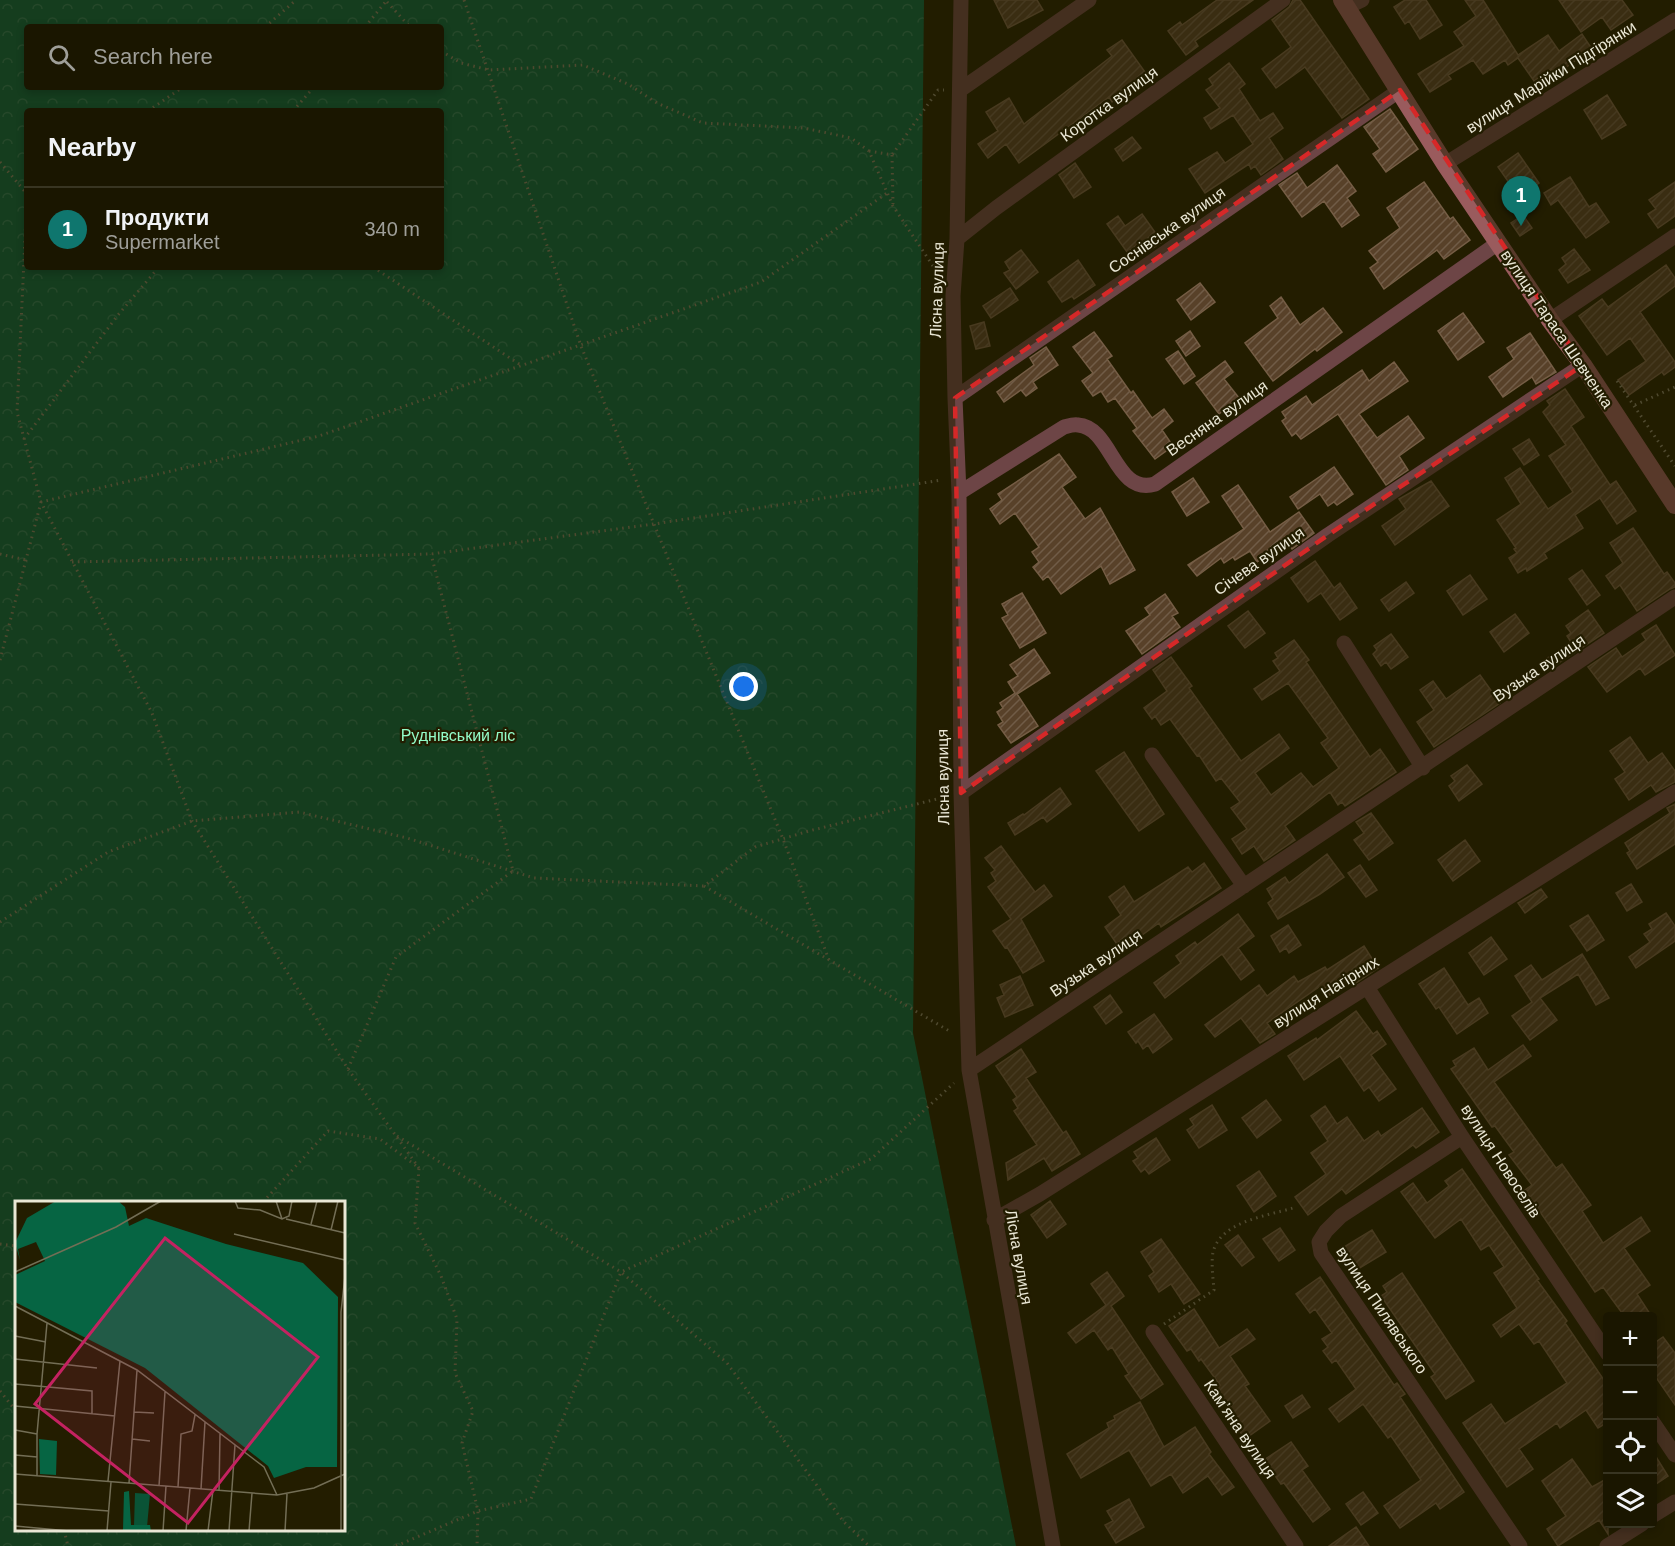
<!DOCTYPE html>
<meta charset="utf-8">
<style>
:root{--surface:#1a1600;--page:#231f0a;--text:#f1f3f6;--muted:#9f9f99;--line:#383522;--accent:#0f766e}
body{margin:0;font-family:Arial,sans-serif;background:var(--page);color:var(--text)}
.controls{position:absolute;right:18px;bottom:18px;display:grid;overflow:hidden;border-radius:6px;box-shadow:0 3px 9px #0003}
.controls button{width:54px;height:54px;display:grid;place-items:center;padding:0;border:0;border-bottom:2px solid var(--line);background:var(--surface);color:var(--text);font:30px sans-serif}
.you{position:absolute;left:744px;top:687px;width:21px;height:21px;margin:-15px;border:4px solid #fff;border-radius:50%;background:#1a73e8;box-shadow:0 0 0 9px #1a73e833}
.badge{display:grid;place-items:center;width:39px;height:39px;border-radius:50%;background:var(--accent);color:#fff;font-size:20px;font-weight:700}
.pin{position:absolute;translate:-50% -50px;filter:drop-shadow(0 2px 3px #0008)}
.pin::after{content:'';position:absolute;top:32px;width:21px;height:18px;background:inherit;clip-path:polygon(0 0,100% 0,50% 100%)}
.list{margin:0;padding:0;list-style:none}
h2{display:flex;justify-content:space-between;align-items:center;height:78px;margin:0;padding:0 24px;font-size:26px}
h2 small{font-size:20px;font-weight:400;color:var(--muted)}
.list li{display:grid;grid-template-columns:39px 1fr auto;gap:18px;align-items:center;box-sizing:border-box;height:84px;padding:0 24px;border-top:2px solid var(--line)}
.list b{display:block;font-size:22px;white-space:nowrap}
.list p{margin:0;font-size:20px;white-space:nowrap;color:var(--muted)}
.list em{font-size:20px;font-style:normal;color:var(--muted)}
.icon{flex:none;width:33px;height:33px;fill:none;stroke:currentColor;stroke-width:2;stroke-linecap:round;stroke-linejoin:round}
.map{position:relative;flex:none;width:1675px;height:1546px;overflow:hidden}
.search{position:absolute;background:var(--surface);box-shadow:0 3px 9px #0003;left:24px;top:24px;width:420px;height:66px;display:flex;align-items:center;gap:15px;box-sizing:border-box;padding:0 21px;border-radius:6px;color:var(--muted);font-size:22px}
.panel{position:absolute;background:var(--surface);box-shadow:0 3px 9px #0003;left:24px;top:108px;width:420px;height:162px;border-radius:6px}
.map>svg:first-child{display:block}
.forest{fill:url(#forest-crowns);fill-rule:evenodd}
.building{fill:url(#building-hatch);stroke:#755d45;stroke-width:1.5}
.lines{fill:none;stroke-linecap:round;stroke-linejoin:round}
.path{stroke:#847f68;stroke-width:3;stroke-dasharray:1.5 4.5;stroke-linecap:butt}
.street{stroke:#6d4546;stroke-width:15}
.secondary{stroke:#9a5b5d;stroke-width:18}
.marked{fill:none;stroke:#d62828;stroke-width:4.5;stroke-dasharray:12 8;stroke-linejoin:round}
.labels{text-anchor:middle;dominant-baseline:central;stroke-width:4.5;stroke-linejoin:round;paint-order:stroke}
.street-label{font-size:16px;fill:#eae7d5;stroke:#231d00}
.park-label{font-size:16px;fill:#93fcc8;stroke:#231d00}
.inset-road{fill:none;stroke:#736e55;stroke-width:1.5}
.view{fill:#c42261;fill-opacity:0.15;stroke:#c42261;stroke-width:3}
.inset-edge{fill:none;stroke:#eae7d5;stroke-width:3}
</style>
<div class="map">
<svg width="1675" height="1546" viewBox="0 0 1675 1546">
<defs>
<pattern id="forest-crowns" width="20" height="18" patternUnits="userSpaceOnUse" patternTransform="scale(1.5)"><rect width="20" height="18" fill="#066543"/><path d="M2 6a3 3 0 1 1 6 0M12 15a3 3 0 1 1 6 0" fill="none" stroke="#2a7b5d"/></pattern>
<pattern id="building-hatch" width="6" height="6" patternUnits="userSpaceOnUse" patternTransform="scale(1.5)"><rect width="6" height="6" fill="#584129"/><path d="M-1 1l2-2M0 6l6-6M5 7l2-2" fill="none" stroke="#705c47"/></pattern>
</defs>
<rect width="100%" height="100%" fill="#231d00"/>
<!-- forest -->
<path class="forest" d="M0 0H924L913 1033 1016 1546H0ZM27 27H441V87H27ZM27 111H441V267H27ZM16 1202H344V1530H16Z"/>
<!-- building -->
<path class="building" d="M994 0H1037L1043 10 1008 28Z
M1217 0H1253L1195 41 1198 46 1186 55 1168 31 1180 22 1182 25Z
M1293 0H1300L1369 99 1342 118 1305 67 1276 88 1262 69 1291 47 1272 20 1289 7Z
M1405 0H1426L1442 25 1420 39 1409 21 1405 24 1394 7Z
M1465 0H1483L1518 55 1548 35 1559 51 1582 34 1592 49 1555 75 1551 69 1534 81 1518 58 1508 65 1505 60 1483 74 1473 60 1448 75 1451 79 1430 92 1418 74 1464 46 1454 32 1476 16Z
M1559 0H1622L1633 15 1611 30 1602 17 1581 32Z
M1122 40 1150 79 1136 89 1135 87 1125 94 1124 93 1112 102 1109 97 1019 163 1006 144 988 158 978 144 998 131 986 112 1009 98 1024 124 1112 56 1107 50Z
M1229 63 1245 84 1239 89 1260 121 1273 113 1283 128 1269 138 1283 159 1261 175 1255 166 1251 169 1249 164 1205 193 1189 169 1217 152 1225 163 1253 144 1233 115 1211 129 1204 118 1220 108 1206 90 1213 85 1209 79Z
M1607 95 1626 125 1602 139 1584 110Z
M1390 109 1418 149 1386 172 1373 154 1380 149 1364 127Z
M1132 137 1141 148 1123 161 1115 149Z
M1518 153 1539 183 1519 197 1498 167Z
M1075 163 1091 187 1074 198 1059 175Z
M1337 165 1356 191 1347 198 1359 215 1342 227 1324 201 1302 217 1279 185 1297 173 1307 188Z
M1570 177 1589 207 1596 203 1609 222 1586 238 1558 200 1551 205 1544 193Z
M1424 182 1450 219 1453 217 1470 240 1444 259 1437 250 1384 289 1370 268 1378 262 1369 251 1400 228 1387 208Z
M1675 182V216L1658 228 1648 214 1656 209 1649 200Z
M1142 214 1162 242 1145 253 1139 244 1127 252 1107 224 1118 216 1125 226Z
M1523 215 1532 228 1520 236 1511 223Z
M1574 249 1590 270 1568 283 1559 270 1566 264 1562 258Z
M1021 250 1038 272 1016 289 1004 273 1010 270 1005 262Z
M1078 260 1095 285 1074 299 1072 296 1062 302 1048 282Z
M1666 265 1675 278V286L1640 312 1675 362V367L1664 375 1662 372 1629 395 1618 380 1646 361 1630 338 1607 355 1579 316 1602 299 1608 307Z
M1200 283 1215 302 1191 320 1177 300Z
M1010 288 1018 300 991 318 983 306Z
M1281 297 1300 325 1323 308 1342 332 1317 351 1315 349 1273 381 1245 343 1278 318 1270 306Z
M1463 313 1484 342 1458 360 1438 331Z
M984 322 990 346 976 349 970 326Z
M1190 331 1200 346 1186 356 1176 341Z
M1094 332 1112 356 1107 359 1131 393 1133 391 1152 418 1164 409 1173 421 1162 430 1173 446 1155 459 1133 431 1137 428 1115 398 1108 402 1101 391 1093 396 1082 381 1093 373 1073 347Z
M1530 333 1556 372 1536 384 1532 377 1503 397 1489 377 1514 359 1507 348Z
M1046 347 1058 365 1033 382 1037 388 1026 396 1021 390 1004 402 997 392 1034 365 1030 358Z
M1178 351 1195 376 1184 384 1166 359Z
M1225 361 1233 372 1224 379 1239 398 1219 414 1196 383Z
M1394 362 1408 381 1359 414 1377 438 1408 416 1424 438 1399 456 1408 470 1386 485 1338 414 1301 439 1296 433 1292 436 1282 421 1286 418 1282 412 1306 396 1312 405 1362 370 1369 381Z
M1565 389 1584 417 1571 426 1610 485 1616 481 1636 511 1617 524 1600 498 1575 515 1583 528 1544 553 1547 558 1527 571 1526 568 1518 573 1509 558 1517 553 1514 549 1516 548 1497 520 1521 504 1505 478 1520 468 1548 509 1573 492 1549 456 1566 445 1543 412 1550 405 1547 401Z
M1529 439 1539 455 1524 465 1513 449Z
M1059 454 1076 477 1062 487 1085 519 1100 508 1135 570 1110 584 1101 566 1061 594 1048 576 1043 580 1033 567 1039 562 1032 552 1039 547 1015 513 1000 524 990 509 1002 500 998 494Z
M1334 467 1353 494 1337 505 1334 502 1328 506 1320 494 1298 509 1290 497Z
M1193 478 1209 502 1187 516 1172 492Z
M1431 481 1449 506 1395 545 1382 526 1406 509 1399 499Z
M1238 485 1270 532 1299 512 1314 533 1292 549 1287 542 1257 562 1250 551 1235 560 1233 557 1224 563 1221 558 1197 576 1188 565 1244 529 1222 496Z
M1633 528 1664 574 1667 572 1675 583V587L1670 589 1637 611 1620 585 1615 589 1606 576 1623 563 1610 543Z
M1315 561 1334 588 1340 583 1357 608 1340 620 1321 593 1308 602 1291 578Z
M1582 570 1600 595 1587 605 1569 579Z
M1470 575 1487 599 1463 615 1447 591Z
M1406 582 1414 593 1389 611 1381 600Z
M1022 593 1046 633 1020 648 1002 618 1008 615 1002 604Z
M1165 594 1178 613 1172 616 1180 627 1142 654 1126 631 1150 615 1145 608Z
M1588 610 1604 633 1545 672 1540 663 1571 642 1567 636 1571 633 1566 626Z
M1248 611 1265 633 1245 648 1228 626Z
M1515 614 1529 633 1504 652 1490 632Z
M1656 625 1675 655 1645 675 1640 668 1607 692 1588 667 1616 648 1622 657 1646 640 1642 634Z
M1391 634 1408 657 1391 669 1386 662 1381 666 1373 654 1377 650 1374 646Z
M1294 640 1309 660 1306 662 1370 757 1380 749 1396 772 1345 806 1342 802 1338 805 1330 792 1285 826 1295 840 1264 861 1254 846 1242 854 1232 839 1247 829 1231 808 1240 802 1221 778 1216 781 1199 755 1197 756 1170 719 1161 725 1155 716 1152 719 1144 708 1167 691 1153 670 1171 657 1192 686 1189 688 1241 761 1279 734 1289 748 1255 773 1271 795 1301 773 1313 787 1339 768 1321 743 1328 738 1288 683 1262 700 1254 689 1280 671 1273 661 1278 658 1275 653Z
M1034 649 1050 673 1017 694 1038 726 1011 743 998 725 1003 722 997 712 1003 708 1000 703 1015 693 1008 682 1018 676 1010 665Z
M1480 675 1500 703 1434 747 1417 722 1434 710 1420 690 1433 681 1446 699Z
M1630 737 1648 763 1662 753 1675 771V782L1656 792 1651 785 1629 800 1615 779 1625 772 1610 751Z
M1124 752 1164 814 1139 831 1096 771Z
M1467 765 1482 784 1459 801 1449 786 1455 781 1451 776Z
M1060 788 1071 804 1047 822 1043 817 1015 835 1008 823 1023 814 1024 815Z
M1675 804V844L1637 869 1627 853 1630 851 1625 843 1670 813 1667 808Z
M1371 813 1393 843 1369 860 1354 840 1364 833 1356 822Z
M1465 840 1480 861 1453 881 1438 860Z
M1001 846 1035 892 1044 885 1052 896 1021 919 1044 961 1023 973 1007 947 1005 948 993 931 1011 919 988 887 996 881 991 873 995 870 985 858Z
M1327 854 1344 877 1320 894 1278 919 1268 903 1273 899 1267 889 1285 877 1289 883Z
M1204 863 1221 888 1161 927 1159 923 1121 950 1105 927 1121 915 1109 897 1124 886 1134 902 1188 867 1192 872Z
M1360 865 1377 890 1366 897 1348 873Z
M1631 884 1642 902 1627 911 1616 893Z
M1541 889 1547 897 1525 913 1518 903Z
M1666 913 1675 926V941L1636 968 1629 957 1650 942 1644 934 1652 929 1649 924Z
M1238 914 1254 936 1238 948 1254 970 1241 980 1222 954 1165 998 1154 983 1181 963 1176 956 1195 942 1197 945Z
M1588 915 1604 940 1587 951 1570 926Z
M1288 925 1301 945 1289 953 1286 948 1280 952 1271 936Z
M1491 937 1507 959 1484 975 1469 953Z
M1364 946 1378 968 1356 983 1354 980 1325 998 1319 987 1267 1023 1275 1034 1260 1043 1241 1018 1215 1037 1205 1025 1259 985 1267 996 1294 976 1298 982 1325 967 1327 970Z
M1582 954 1609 998 1596 1005 1578 974 1540 998 1557 1020 1530 1040 1512 1016 1532 1002 1515 976 1531 965 1542 980Z
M1444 968 1468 1005 1479 998 1488 1013 1457 1034 1439 1007 1436 1009 1419 984Z
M1020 976 1033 1005 1005 1017 997 998 1004 995 1000 985Z
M1110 995 1122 1012 1106 1024 1094 1007Z
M1356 1011 1373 1034 1377 1031 1386 1044 1371 1055 1396 1089 1379 1101 1369 1087 1364 1091 1340 1056 1304 1080 1288 1056 1316 1038 1317 1040Z
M1154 1014 1172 1039 1153 1053 1148 1045 1143 1049 1138 1041 1136 1043 1128 1032Z
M1523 1045 1531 1056 1494 1082 1556 1168 1562 1164 1591 1205 1582 1211 1603 1243 1641 1217 1650 1231 1624 1248 1650 1285 1637 1294 1652 1317H1625L1603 1287 1595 1292 1525 1190 1532 1185 1509 1155 1514 1152 1495 1126 1492 1127 1451 1069 1456 1066 1453 1061 1474 1048 1488 1070Z
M1021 1049 1036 1072 1026 1078 1063 1133 1066 1131 1080 1154 1052 1171 1044 1158 1008 1180 1006 1163 1037 1145 1014 1111 1018 1108 1013 1100 1017 1097 996 1066Z
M1266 1100 1281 1120 1257 1138 1242 1118Z
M1212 1105 1227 1130 1199 1148 1187 1130 1194 1125 1190 1119Z
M1325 1106 1337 1124 1347 1117 1364 1141 1378 1131 1381 1136 1422 1108 1439 1132 1416 1148 1413 1145 1346 1194 1342 1189 1308 1215 1295 1197 1326 1174 1311 1153 1328 1141 1311 1116Z
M1156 1138 1170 1160 1149 1174 1145 1169 1141 1172 1133 1161 1138 1158 1134 1152Z
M1462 1169 1539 1279 1537 1280 1567 1321 1565 1323 1608 1386V1422L1598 1428 1586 1410 1560 1428 1557 1423 1519 1449 1533 1469 1507 1487 1463 1423 1491 1404 1505 1424 1567 1383 1539 1341 1534 1344 1519 1324 1501 1337 1493 1325 1517 1308 1494 1273 1504 1267 1489 1245 1481 1250 1461 1219 1435 1238 1401 1192 1413 1183 1427 1203 1449 1186 1445 1181Z
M1259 1171 1276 1196 1254 1212 1237 1186Z
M1050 1201 1066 1224 1047 1238 1031 1215Z
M1280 1228 1295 1250 1279 1261 1263 1239Z
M1372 1230 1386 1252 1358 1269 1344 1247Z
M1238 1235 1254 1257 1242 1266 1225 1245Z
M1161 1239 1200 1294 1184 1304 1171 1284 1159 1292 1149 1276 1154 1272 1141 1252Z
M1107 1272 1124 1296 1111 1306 1163 1384 1141 1399 1125 1376 1129 1374 1112 1347 1108 1350 1094 1330 1076 1343 1068 1333 1106 1305 1091 1284Z
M1402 1273 1474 1381 1446 1399 1431 1377 1435 1374 1381 1296 1387 1292 1383 1286Z
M1320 1277 1394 1385 1397 1383 1405 1394 1400 1397 1464 1492 1440 1509 1436 1503 1400 1528 1384 1506 1421 1480 1391 1436 1388 1438 1363 1404 1339 1422 1329 1409 1356 1389 1336 1360 1332 1363 1323 1351 1328 1347 1322 1339 1332 1333 1315 1309 1310 1313 1296 1294Z
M1194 1309 1219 1348 1247 1329 1255 1339 1230 1356 1249 1384 1245 1386 1270 1421 1245 1439 1232 1420 1235 1418 1214 1389 1220 1385 1201 1359 1199 1361 1191 1349 1187 1351 1169 1326Z
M1663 1337 1675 1353V1405L1653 1373V1344Z
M1302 1395 1310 1407 1293 1418 1285 1406Z
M1140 1402 1164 1447 1195 1427 1211 1452 1209 1454 1234 1487 1222 1495 1208 1476 1183 1493 1171 1474 1151 1486 1129 1450 1081 1478 1067 1454 1109 1428 1107 1423 1115 1419 1114 1416Z
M1291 1442 1308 1466 1302 1470 1330 1509 1313 1522 1284 1483 1281 1484 1264 1460Z
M1653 1452 1668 1476 1653 1486Z
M1572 1459 1592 1487 1608 1478V1534L1599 1520 1558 1546 1547 1529 1566 1516 1542 1481Z
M1363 1492 1378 1513 1361 1525 1346 1504Z
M1129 1499 1144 1527 1116 1543 1105 1525 1113 1521 1107 1511Z
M1356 1527 1369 1546H1329Z"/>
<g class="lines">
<!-- path -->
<path class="path" d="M464 0 581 346 783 839 829 960
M387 2 410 27
M265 27 296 0
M365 27 387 0
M441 51 461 63 489 70 583 65 628 84 657 103 703 123 804 128 851 138 869 151 893 206 939 275
M148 111 183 87
M293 111 314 87
M869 151 892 155 938 90H944
M892 155 893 204
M0 162 27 194
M373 267 522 366
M1617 381 1675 466
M1635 405 1675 387
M24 439 118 315 159 267
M0 554 26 560
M72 562 431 554 654 524 942 480
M0 660 41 502 17 412 27 194
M704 886 951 1032
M0 922 108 852 192 821 299 812 407 838 534 878 704 886 755 847 809 831 945 797
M348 1069 396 957 513 871 431 554
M397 1136 621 1272 727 1363 843 1521 869 1546
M419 1168 348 1069 192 821 152 713 41 502 319 436 761 282 887 193
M263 1202 328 1131 380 1139 419 1168 415 1223 441 1276 457 1319 455 1373 473 1411 462 1443 478 1511 477 1546
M0 1244 16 1246
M1164 1324 1214 1290C1213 1278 1211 1263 1213 1252 1221 1221 1267 1216 1293 1208
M0 1391 16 1411
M64 1530 68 1546
M396 1546 478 1511 531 1499 621 1272 871 1159 954 1083"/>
<!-- street -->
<path class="street" d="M961 0 957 239 953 296 955 398 959 493 961 793 969 1070 1053 1546
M1347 7 1362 0
M960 90 1089 0
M1445 164 1675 20
M957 239 996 208 1283 0
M1550 320 1675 236
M955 398 1400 90
M959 493 1064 427C1068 426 1074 424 1078 425 1112 427 1115 496 1155 484L1498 243
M1344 643 1423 768
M1152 755 1244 886
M961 793 1328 535 1583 365
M1367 987 1462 1137 1608 1354
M969 1070 1675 597
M1462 1137 1341 1216 1326 1231 1319 1242 1321 1253 1520 1546
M994 1220 1040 1194 1675 792
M1153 1332 1296 1546
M1652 1421 1675 1455
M1652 1516 1675 1502
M1607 1546 1642 1524"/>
<!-- secondary -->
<path class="secondary" d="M1342 0 1445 164 1550 320 1583 365 1675 505"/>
</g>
<!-- marked area -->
<path d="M0 0H1675V1546H0ZM1400 90 1583 365 1328 535 961 793 955 398Z" fill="#231d00" fill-opacity=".55" fill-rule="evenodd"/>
<path class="marked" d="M1400 90 1583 365 1328 535 961 793 955 398Z"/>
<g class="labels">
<!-- street labels -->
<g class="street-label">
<text transform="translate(1551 77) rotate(-32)">вулиця Марійки Підгірянки</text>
<text transform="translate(1109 104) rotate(-36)">Коротка вулиця</text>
<text transform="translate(1167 230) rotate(-35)">Соснівська вулиця</text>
<text transform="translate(937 290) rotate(-88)">Лісна вулиця</text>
<text transform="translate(1557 329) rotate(56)">вулиця Тараса Шевченка</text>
<text transform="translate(1217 418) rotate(-35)">Весняна вулиця</text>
<text transform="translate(1259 561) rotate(-35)">Січева вулиця</text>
<text transform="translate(1539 668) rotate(-34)">Вузька вулиця</text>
<text transform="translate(943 777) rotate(-91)">Лісна вулиця</text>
<text transform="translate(1096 963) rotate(-34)">Вузька вулиця</text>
<text transform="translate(1326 992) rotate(-32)">вулиця Нагірних</text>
<text transform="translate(1501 1161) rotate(57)">вулиця Новоселів</text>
<text transform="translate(1019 1257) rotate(80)">Лісна вулиця</text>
<text transform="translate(1382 1310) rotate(56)">вулиця Пилявського</text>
<text transform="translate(1240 1429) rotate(56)">Камʼяна вулиця</text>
</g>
<!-- park labels -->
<g class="park-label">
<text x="458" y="735">Руднівський ліс</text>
</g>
</g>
<!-- overview -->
<g transform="translate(15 1201)">
<rect width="330" height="330" fill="#231d00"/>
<path d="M120 292 135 293 132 326 119 325Z" fill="#0a5336"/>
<path d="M41 0H103L110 6 114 25 131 17 211 43 288 62 323 96 322 266H291L259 277 253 265 130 167 0 101V74L30 60 21 41 3 48 5 59 0 42 12 17ZM24 238 42 240 41 274 25 273ZM114 290 116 324H135L136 330 108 329 109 291Z" fill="#066543"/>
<path class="inset-road" d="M220 0 223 7 245 9 267 18 274 15 277 0M261 0 267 18M271 18 330 32M296 23 302 0M316 29 323 0M219 33 330 59M0 71 101 26 146 0M0 105 122 169 249 266 262 294M0 135 31 141M0 158 82 167M0 183 77 190V213M0 205 100 215M119 211 139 212M0 229 22 233M117 238 135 240M0 254 22 256M0 273 262 294 299 287 330 273M22 275V233L32 122M93 280 105 160M114 282 122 169M144 285 150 191M163 286 166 233 177 230 180 214M186 288 190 221M204 290 205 233M0 303 94 310M0 325 54 330M92 330 96 281M148 330 151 285M171 330 175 287M193 330 198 289M214 330 220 244M234 330 237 292M270 330 272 293M326 330V111L330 75"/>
<path class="view" d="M150 37 303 156 173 322 20 203Z"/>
<rect width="330" height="330" class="inset-edge"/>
</g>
</svg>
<div class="controls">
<button>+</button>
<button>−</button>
<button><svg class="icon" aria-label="locate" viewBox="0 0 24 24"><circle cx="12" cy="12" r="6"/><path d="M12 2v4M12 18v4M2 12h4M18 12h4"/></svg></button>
<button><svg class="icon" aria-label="layers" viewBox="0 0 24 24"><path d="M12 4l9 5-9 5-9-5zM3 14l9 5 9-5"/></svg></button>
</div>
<div class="you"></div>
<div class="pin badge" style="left:1521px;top:226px">1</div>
<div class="search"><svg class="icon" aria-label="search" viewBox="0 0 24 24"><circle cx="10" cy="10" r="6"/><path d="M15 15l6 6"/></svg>Search here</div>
<section class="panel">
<h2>Nearby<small></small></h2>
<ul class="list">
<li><span class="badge">1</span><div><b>Продукти</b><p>Supermarket</p></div><em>340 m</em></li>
</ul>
</section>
</div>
